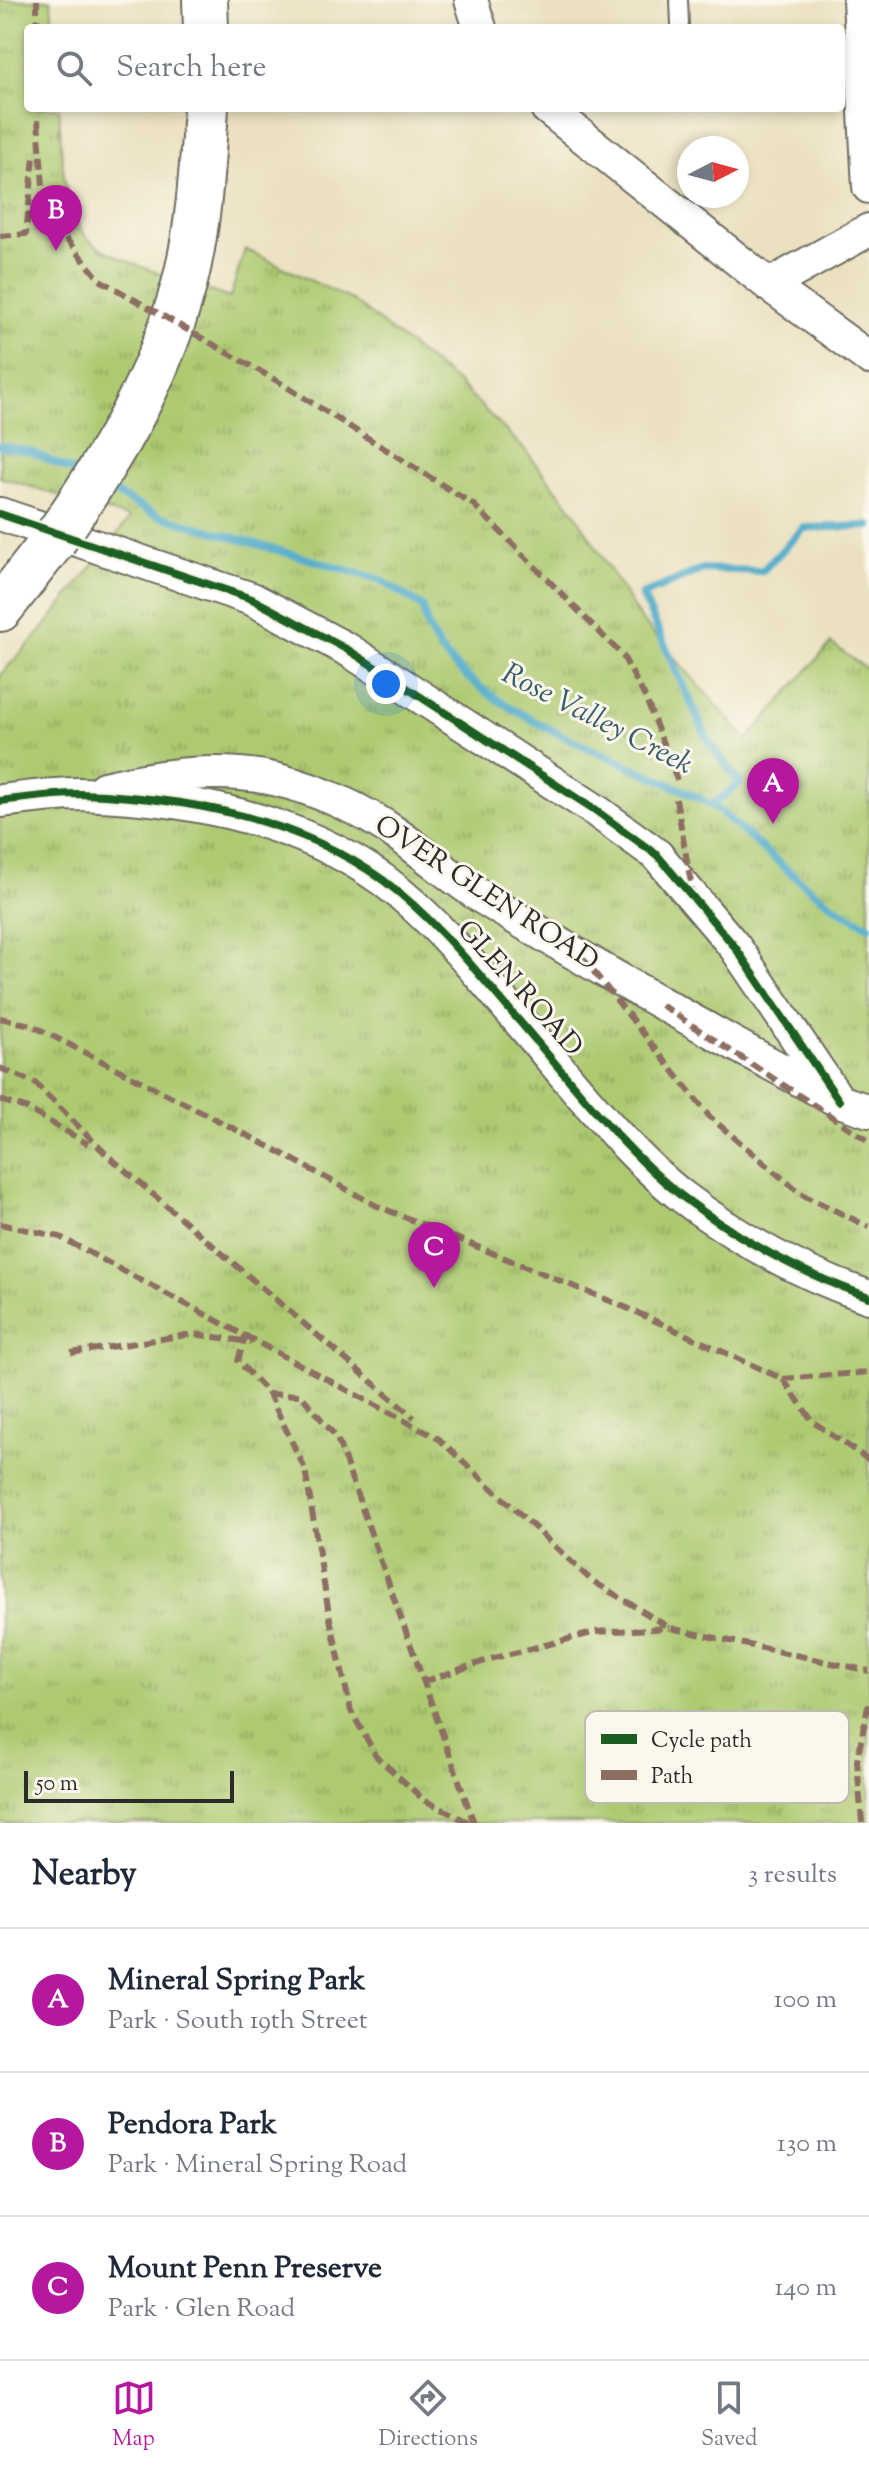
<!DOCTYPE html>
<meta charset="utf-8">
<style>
:root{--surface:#fff;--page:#f2f2f3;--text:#1f2937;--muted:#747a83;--line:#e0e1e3;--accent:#b5179e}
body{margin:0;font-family:"Sorts Mill Goudy",serif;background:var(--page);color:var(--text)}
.compass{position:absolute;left:677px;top:136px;width:72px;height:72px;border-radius:50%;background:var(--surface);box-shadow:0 4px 12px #0003;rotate:84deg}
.scale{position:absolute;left:24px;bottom:20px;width:210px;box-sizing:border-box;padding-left:8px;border:4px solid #2b2b2b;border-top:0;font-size:22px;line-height:28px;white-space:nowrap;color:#2b2b2b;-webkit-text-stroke:6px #fbf7ec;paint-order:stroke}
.you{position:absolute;left:386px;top:684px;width:28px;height:28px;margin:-20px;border:6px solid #fff;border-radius:50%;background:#1a73e8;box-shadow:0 0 0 12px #1a73e833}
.badge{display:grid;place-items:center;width:52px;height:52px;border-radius:50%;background:var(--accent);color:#fff;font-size:26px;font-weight:700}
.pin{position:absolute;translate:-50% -66px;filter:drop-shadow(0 2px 4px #0008)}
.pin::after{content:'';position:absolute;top:42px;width:28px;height:24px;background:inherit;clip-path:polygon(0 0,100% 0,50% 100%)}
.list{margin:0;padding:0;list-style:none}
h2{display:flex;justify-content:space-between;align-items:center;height:104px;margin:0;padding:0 32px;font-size:34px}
h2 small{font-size:26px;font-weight:400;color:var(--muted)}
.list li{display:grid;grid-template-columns:52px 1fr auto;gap:24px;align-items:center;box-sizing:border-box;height:144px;padding:0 32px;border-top:2px solid var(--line)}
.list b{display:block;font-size:30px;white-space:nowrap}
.list p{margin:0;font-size:26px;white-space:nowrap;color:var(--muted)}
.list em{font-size:26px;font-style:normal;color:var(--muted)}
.icon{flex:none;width:44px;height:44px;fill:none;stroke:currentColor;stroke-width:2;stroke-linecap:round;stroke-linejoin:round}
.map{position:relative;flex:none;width:869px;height:1823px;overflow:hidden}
.search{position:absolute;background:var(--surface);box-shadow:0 4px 12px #0003;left:24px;right:24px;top:24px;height:88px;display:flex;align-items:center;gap:20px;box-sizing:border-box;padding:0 28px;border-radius:8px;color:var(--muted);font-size:30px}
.sheet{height:536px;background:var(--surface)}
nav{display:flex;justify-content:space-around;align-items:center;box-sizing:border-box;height:112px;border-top:2px solid var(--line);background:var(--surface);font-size:22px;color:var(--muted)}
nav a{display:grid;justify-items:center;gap:4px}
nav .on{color:var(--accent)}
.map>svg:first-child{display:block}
.grass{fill:url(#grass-tufts);stroke:#6c7a4e;stroke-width:2}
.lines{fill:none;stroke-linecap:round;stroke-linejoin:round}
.stream{stroke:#49a8c8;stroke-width:8}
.lane-casing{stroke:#6e6b5f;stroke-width:20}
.street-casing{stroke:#6e6b5f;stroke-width:36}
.primary-casing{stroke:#6e6b5f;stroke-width:48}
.lane{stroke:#fff;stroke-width:16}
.street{stroke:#fff;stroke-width:32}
.primary{stroke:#fff;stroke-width:44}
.primary-bridge-casing{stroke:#6e6b5f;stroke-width:48;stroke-linecap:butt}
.primary-bridge{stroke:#fff;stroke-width:44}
.quiet{stroke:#8d6e63;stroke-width:6;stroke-dasharray:12 6;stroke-linecap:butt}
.cycleway-casing{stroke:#fbf7ec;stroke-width:13}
.cycleway{stroke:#1b5e20;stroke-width:8}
.labels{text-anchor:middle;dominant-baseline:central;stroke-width:6;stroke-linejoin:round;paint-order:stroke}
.street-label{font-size:28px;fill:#2b2b2b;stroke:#fbf7ec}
.water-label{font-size:30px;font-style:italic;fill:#375d6a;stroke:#fbf7ec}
.key{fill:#fbf7ec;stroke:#bdbab2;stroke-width:2}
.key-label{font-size:22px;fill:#2b2b2b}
</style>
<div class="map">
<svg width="869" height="1823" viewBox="0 0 869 1823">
<defs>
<pattern id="grass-tufts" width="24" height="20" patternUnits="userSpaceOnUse" patternTransform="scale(2)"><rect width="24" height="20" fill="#adca71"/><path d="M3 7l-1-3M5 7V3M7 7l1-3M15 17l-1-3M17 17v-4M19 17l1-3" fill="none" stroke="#8da45d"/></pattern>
</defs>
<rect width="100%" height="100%" fill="#fbf7ec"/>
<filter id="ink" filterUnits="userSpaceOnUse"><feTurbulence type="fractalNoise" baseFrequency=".0125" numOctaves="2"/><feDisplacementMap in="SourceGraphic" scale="16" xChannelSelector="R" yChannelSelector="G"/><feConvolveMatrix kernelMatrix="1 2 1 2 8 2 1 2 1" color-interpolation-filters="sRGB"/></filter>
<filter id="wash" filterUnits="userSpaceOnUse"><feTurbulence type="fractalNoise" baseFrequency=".006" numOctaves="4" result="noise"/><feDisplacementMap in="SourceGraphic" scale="32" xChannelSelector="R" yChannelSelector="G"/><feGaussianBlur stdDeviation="1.8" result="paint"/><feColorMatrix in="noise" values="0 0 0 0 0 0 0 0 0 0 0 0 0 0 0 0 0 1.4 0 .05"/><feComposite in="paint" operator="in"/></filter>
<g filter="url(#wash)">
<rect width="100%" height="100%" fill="#ebe1c0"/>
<!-- grass -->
<path class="grass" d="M0 0H51L53 28H28V108H59C62 149 60 199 84 234 100 257 201 288 230 298L245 249 352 300 457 382 525 450 574 511 639 617 747 740 831 643 869 671V1823H0V675L38 635 130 518 0 477Z"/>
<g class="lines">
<!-- stream -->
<path class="stream" d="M0 446 32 452 83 476
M105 488 156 515 381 580 423 607C433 703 636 761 710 804 723 812 735 825 747 835 786 869 822 903 869 926
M712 805 740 783 709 742 642 595 703 569 762 571 804 528 869 526"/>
</g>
</g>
<g filter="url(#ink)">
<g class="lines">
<!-- lane casing -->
<g class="lane-casing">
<path id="lane" d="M679 0 680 24"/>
</g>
<!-- street casing -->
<g class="street-casing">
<path id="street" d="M471 0 480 28
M859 0 869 187
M547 108 769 285 869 358
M769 285 869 230
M0 514 252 599 350 651 595 810 657 855 735 947 839 1101
M104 788C160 775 221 766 278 780 319 790 363 810 398 835 428 856 455 881 486 900 601 971 720 1037 839 1101L869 1111
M0 801C26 798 53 794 79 794 183 797 297 818 383 880 433 917 474 968 514 1015 564 1072 623 1151 683 1197 738 1239 803 1274 869 1297"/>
</g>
<!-- primary casing -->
<g class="primary-casing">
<path id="primary" d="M205 0 206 28
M0 609 54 540"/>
</g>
<!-- lane -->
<use href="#lane" class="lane"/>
<!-- street -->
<use href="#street" class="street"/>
<!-- primary -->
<use href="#primary" class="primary"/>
<!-- primary-bridge casing -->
<g class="primary-bridge-casing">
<path id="primary-bridge" d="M54 540C111 458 158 382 184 285 199 228 202 166 206 108"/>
</g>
<!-- primary-bridge -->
<use href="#primary-bridge" class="primary-bridge"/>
<!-- quiet -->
<path class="quiet" d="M37 0V28
M38 120 45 213 100 280 279 382 474 505 623 656 646 699 677 780
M0 236 26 234 34 157
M676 799 693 894
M582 957 710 1117 801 1194 869 1227
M661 1005 869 1141
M0 1018 31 1025 274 1149 375 1205 627 1308 783 1379 813 1422 869 1460
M0 1068 35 1083 106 1154 414 1418
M0 1100 26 1108 88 1144
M0 1224 60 1237 439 1439 591 1580 670 1628 869 1671
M246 1333 238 1361 269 1394 305 1469 329 1614 351 1711 377 1757 424 1800 470 1823
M71 1353 193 1334 251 1342
M783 1379 869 1372
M269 1394 301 1395 337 1438 474 1823
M423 1682 491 1659 596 1632 670 1628
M862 1823 857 1761 869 1701"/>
<!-- cycleway casing -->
<g class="cycleway-casing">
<path id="cycleway" d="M0 514 252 599 350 651 595 810 657 855 735 947 839 1101
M0 801C26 798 53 794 79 794 183 797 297 818 383 880 433 917 474 968 514 1015 564 1072 623 1151 683 1197 738 1239 803 1274 869 1297"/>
</g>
<!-- cycleway -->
<use href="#cycleway" class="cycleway"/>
</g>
</g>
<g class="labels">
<!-- street labels -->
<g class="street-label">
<text transform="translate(486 894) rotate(33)">OVER GLEN ROAD</text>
<text transform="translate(519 989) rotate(48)">GLEN ROAD</text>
</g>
<!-- water labels -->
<g class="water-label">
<text transform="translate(597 720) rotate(27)">Rose Valley Creek</text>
</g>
</g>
<!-- legend -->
<rect x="585" y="1711" width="264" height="92" rx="12" class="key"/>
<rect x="601" y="1734" width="36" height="10" fill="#1b5e20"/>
<rect x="601" y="1770" width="36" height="10" fill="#8d6e63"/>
<g class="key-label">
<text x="651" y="1747">Cycle path</text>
<text x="651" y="1783">Path</text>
</g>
</svg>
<svg class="compass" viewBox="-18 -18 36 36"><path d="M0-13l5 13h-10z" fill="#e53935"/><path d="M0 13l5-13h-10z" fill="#747a83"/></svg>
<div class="scale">50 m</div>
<div class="you"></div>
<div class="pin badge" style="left:773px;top:824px">A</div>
<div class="pin badge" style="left:56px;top:251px">B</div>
<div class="pin badge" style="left:434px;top:1288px">C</div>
<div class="search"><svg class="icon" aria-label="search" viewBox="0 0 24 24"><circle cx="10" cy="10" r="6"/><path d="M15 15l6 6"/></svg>Search here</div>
</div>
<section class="sheet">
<h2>Nearby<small>3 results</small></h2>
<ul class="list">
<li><span class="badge">A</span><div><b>Mineral Spring Park</b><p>Park · South 19th Street</p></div><em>100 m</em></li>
<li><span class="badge">B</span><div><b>Pendora Park</b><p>Park · Mineral Spring Road</p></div><em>130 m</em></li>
<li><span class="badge">C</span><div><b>Mount Penn Preserve</b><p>Park · Glen Road</p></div><em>140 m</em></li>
</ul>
</section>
<nav>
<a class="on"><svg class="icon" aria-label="map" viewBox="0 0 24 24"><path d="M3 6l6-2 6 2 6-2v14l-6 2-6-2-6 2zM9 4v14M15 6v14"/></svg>Map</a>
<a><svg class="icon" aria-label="directions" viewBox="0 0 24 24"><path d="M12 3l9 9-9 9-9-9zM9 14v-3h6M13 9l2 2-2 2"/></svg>Directions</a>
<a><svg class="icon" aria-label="saved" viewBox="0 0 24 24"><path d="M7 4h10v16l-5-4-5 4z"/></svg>Saved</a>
</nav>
